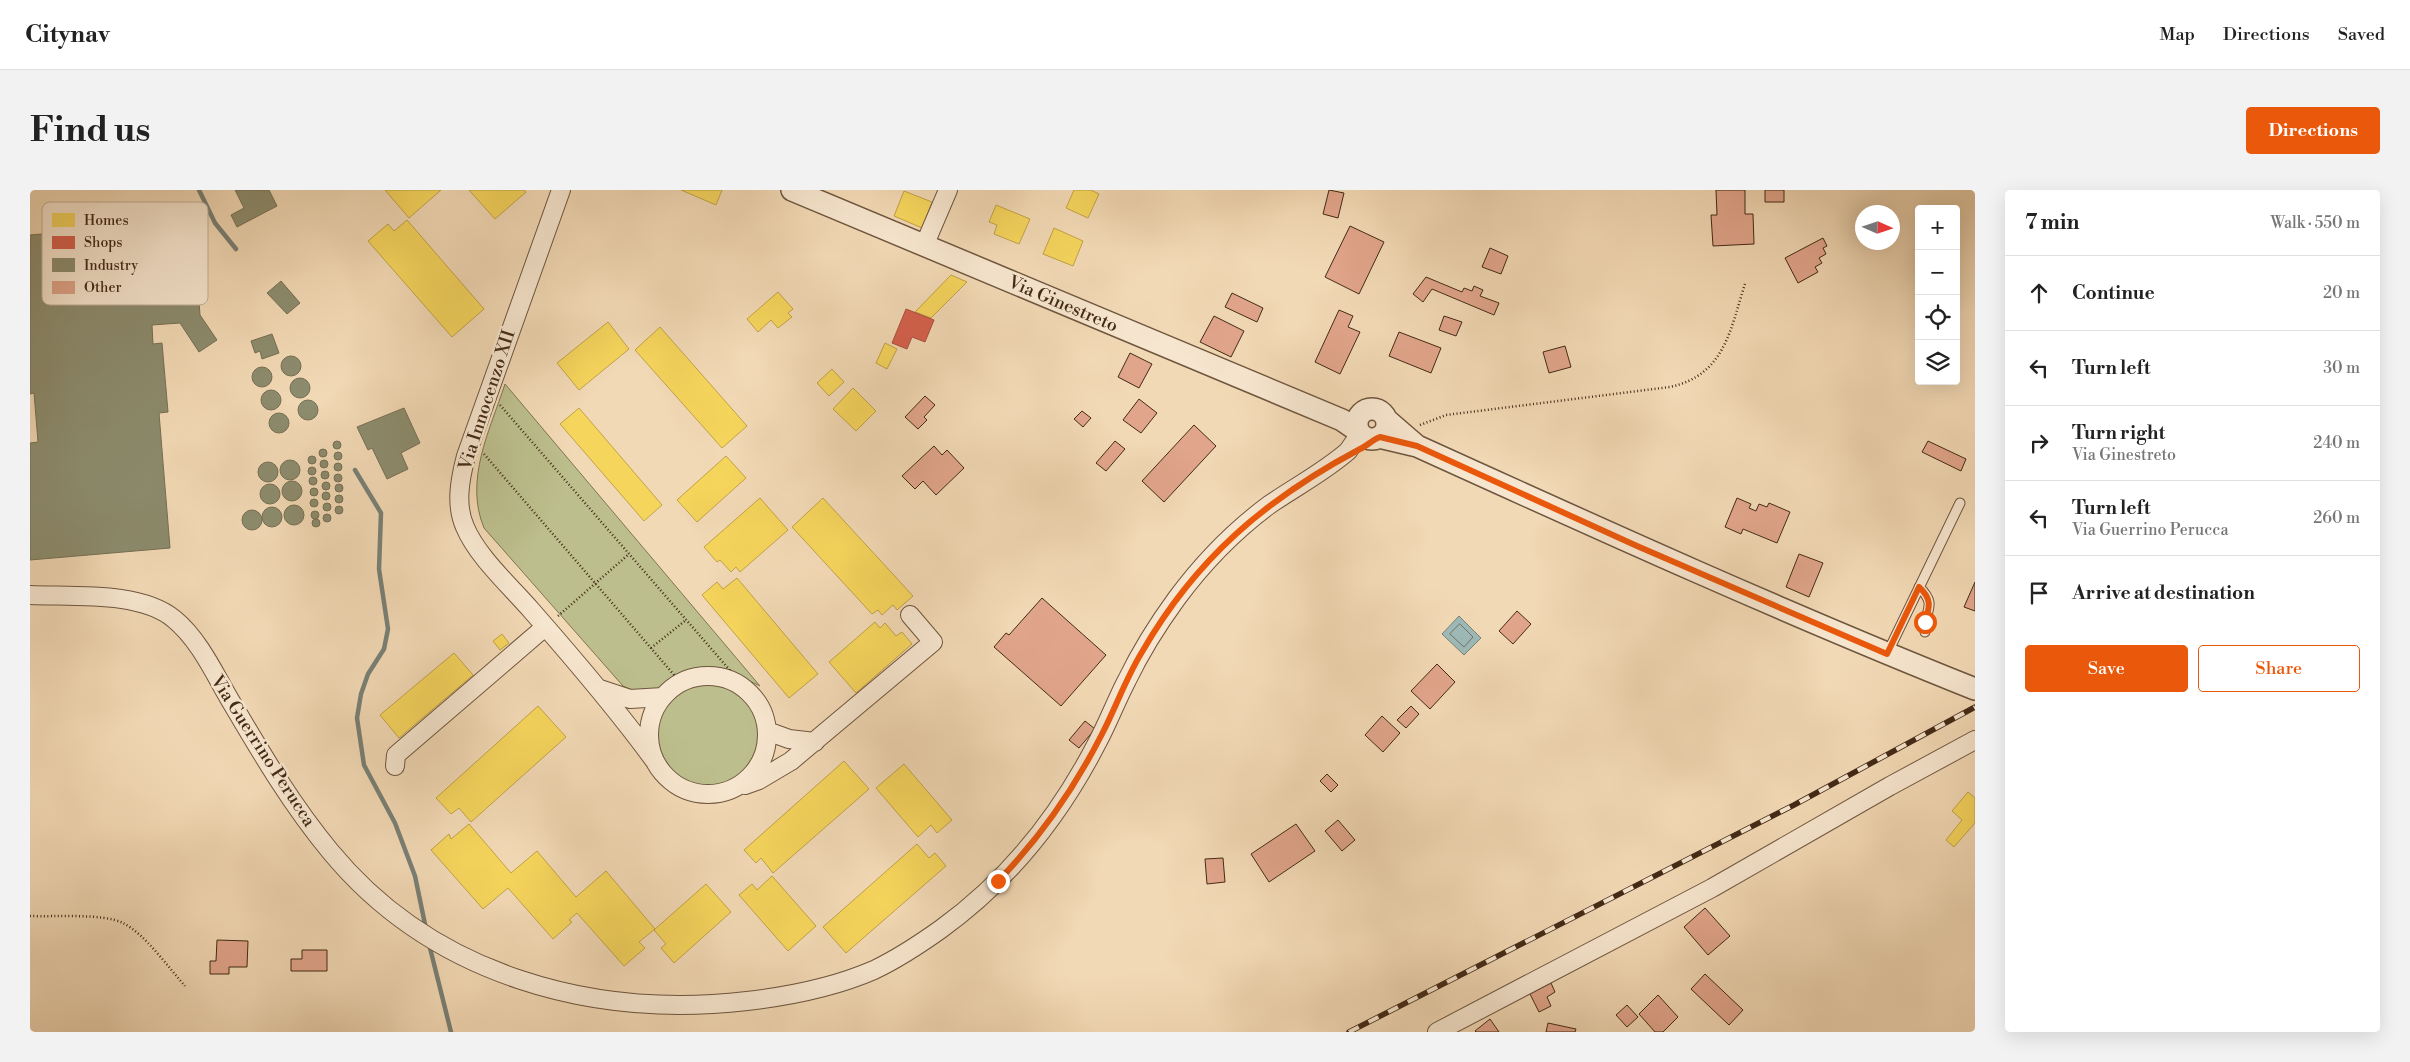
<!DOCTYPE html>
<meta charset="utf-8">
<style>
:root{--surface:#fff;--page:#f2f2f2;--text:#222;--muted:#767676;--line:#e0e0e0;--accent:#ea580c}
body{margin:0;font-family:"Libre Bodoni",serif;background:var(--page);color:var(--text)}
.controls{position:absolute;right:15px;top:15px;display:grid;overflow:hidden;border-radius:5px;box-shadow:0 5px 20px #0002}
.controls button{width:45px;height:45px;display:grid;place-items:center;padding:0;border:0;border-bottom:1px solid var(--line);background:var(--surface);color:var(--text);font:25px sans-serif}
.compass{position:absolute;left:1825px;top:15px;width:45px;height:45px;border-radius:50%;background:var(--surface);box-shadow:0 5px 20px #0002;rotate:93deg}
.stop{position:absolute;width:15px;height:15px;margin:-11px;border:4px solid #ea580c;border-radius:50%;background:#fff}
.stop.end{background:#ea580c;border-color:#fff;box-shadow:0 1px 5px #0008}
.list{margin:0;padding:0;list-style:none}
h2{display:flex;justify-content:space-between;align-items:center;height:65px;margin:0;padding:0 20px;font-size:21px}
h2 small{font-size:16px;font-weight:400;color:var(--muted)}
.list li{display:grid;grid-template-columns:32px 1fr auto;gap:15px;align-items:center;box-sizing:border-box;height:75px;padding:0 20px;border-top:1px solid var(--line)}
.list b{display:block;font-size:19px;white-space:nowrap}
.list p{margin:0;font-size:16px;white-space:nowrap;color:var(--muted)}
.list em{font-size:16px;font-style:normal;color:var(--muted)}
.actions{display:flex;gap:10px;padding:15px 20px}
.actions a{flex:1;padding:11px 0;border:1px solid var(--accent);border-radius:5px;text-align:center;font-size:18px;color:var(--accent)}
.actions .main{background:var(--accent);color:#fff}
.icon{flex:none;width:28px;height:28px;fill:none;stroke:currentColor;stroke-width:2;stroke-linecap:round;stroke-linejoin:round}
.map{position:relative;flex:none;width:1945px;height:842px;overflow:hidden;border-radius:5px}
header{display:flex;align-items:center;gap:30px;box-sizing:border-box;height:70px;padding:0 25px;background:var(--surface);border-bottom:1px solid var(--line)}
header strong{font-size:24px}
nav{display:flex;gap:28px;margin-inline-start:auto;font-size:18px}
.intro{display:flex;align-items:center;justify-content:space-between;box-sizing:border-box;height:120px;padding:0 30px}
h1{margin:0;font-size:35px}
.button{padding:12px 22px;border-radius:5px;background:var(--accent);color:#fff;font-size:18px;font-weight:700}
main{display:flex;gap:30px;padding:0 30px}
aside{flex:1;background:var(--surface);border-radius:5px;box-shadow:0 5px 20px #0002}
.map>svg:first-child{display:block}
.green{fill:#bcbf8d;stroke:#807452}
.water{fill:#9db9b6;stroke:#798076}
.homes{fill:#f6d55c;stroke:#c0a247}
.shops{fill:#d6604d;stroke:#aa503d}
.industry{fill:#8c8c6e;stroke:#766f54}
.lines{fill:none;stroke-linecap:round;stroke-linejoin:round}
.shore{stroke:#707266;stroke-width:1}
.stream{stroke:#798076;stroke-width:4.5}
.building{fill:#e1a58b;stroke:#432a17}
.service-casing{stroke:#6f563e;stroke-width:11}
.minor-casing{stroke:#6f563e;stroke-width:20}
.tertiary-casing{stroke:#6f563e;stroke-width:24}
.path{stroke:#432a17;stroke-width:2.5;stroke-dasharray:1 2.5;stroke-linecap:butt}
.service{stroke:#f7e6cf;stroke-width:9}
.minor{stroke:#f7e6cf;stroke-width:18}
.tertiary{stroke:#f7e6cf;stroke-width:21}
.rail-casing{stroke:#432a17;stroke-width:5.5}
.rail{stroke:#f7e6cf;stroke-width:4;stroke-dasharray:11;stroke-linecap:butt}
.route{stroke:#ea580c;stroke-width:6}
.labels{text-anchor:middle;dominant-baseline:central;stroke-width:5;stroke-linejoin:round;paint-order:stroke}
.street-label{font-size:18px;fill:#432a17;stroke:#f7e6cf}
.key{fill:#f7e6cf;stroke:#c1ae98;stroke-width:1}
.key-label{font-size:14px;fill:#432a17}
</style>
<header>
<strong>Citynav</strong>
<nav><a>Map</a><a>Directions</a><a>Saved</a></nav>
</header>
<div class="intro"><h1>Find us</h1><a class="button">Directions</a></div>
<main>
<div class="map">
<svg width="1945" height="842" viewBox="0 0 1945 842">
<rect width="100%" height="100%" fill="#f2d9b5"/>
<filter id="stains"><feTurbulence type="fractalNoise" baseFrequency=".004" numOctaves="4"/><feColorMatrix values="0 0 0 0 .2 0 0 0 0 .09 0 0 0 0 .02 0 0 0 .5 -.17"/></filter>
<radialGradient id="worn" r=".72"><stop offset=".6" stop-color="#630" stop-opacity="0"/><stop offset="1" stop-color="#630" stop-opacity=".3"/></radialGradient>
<!-- green -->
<path class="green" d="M475 194 730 496C713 488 697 478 678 478 641 479 634 517 593 496L454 338C434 290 460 240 475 194Z
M627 545a51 51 0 1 1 102 0a51 51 0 1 1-102 0Z"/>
<!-- water -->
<path class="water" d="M1429 426 1451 448 1434 465 1412 444Z"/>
<!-- homes -->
<path class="homes" d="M355 0H411L379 28Z
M439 0H494L496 2 465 29Z
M651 0H692L686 15Z
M1044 0H1061L1069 4 1058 28 1036 18Z
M874 1 902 12 892 38 864 26Z
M966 15 1000 29 989 54 964 44 967 35 959 32Z
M377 30 454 119 422 147 338 51 358 34 364 41Z
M1024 38 1053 51 1043 76 1013 64Z
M921 85 937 92 901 128 885 122Z
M748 102 763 119 758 123 762 127 748 138 741 130 728 142 717 129Z
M578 132 599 159 549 200 527 173Z
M630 137 717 236 692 258 605 160Z
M855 153 867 159 857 179 846 173Z
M802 179 814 192 799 206 787 193Z
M823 198 846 221 826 241 803 219Z
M549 218 632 315 614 331 530 234Z
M696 266 716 288 667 332 647 310Z
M730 308 758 340 710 382 706 377 701 382 690 370 687 372 674 357Z
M793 308 883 406 867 420 863 415 852 425 848 420 842 424 762 337Z
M707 388 788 484 759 508 672 405 687 392 693 399Z
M845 432 850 438 855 433 866 446 872 442 882 454 826 503 799 472Z
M472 444 479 453 470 460 463 451Z
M424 463 443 485 369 548 350 525Z
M508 516 536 547 441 632 429 618 421 624 406 608Z
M814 571 839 599 743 683 731 668 726 673 714 660Z
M874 574 922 630 907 643 901 635 888 647 846 598Z
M1938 602 1945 608V633L1924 657 1916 650 1932 630 1922 621Z
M439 634 481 683 507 661 546 707 576 681 625 739 609 752 615 758 594 776 547 723 539 730 542 732 523 749 478 698 453 719 401 660 419 644 421 649Z
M887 654 899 668 905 663 916 676 816 763 793 737Z
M742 686 786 736 758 761 709 705 722 694 727 700Z
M676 694 701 722 644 773 631 758 636 754 624 740Z"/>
<!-- shops -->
<path class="shops" d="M876 119 904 130 895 152 882 147 877 159 862 153Z"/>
<!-- industry -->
<path class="industry" d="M205 0H239L247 16 207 37 201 25 214 18Z
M152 30 165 54 170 125 187 150 169 162 150 133 122 135 123 154 132 153 138 222 129 223 140 358 0 370V253L8 252 4 203 0 204V45L128 34 130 58 137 54 131 42Z
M251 91 270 113 257 124 237 103Z
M242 144 249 163 232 169 230 161 225 163 221 151Z
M251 176a10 10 0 1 1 20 0a10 10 0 1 1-20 0Z
M222 187a10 10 0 1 1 20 0a10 10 0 1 1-20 0Z
M260 198a10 10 0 1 1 20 0a10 10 0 1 1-20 0Z
M231 210a10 10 0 1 1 20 0a10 10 0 1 1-20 0Z
M268 220a10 10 0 1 1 20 0a10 10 0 1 1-20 0Z
M374 218 390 253 371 263 378 279 357 289 342 258 338 260 327 237Z
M239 233a10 10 0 1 1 20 0a10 10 0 1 1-20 0Z
M303 255a4 4 0 1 1 8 0a4 4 0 1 1-8 0Z
M289 263a4 4 0 1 1 8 0a4 4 0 1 1-8 0Z
M304 266a4 4 0 1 1 8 0a4 4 0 1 1-8 0Z
M278 270a4 4 0 1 1 8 0a4 4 0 1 1-8 0Z
M290 274a4 4 0 1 1 8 0a4 4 0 1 1-8 0Z
M250 280a10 10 0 1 1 20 0a10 10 0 1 1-20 0Z
M228 282a10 10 0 1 1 20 0a10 10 0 1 1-20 0Z
M304 277a4 4 0 1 1 8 0a4 4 0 1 1-8 0Z
M278 281a4 4 0 1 1 8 0a4 4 0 1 1-8 0Z
M291 285a4 4 0 1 1 8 0a4 4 0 1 1-8 0Z
M304 288a4 4 0 1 1 8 0a4 4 0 1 1-8 0Z
M279 291a4 4 0 1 1 8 0a4 4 0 1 1-8 0Z
M252 301a10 10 0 1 1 20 0a10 10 0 1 1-20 0Z
M292 296a4 4 0 1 1 8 0a4 4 0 1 1-8 0Z
M305 298a4 4 0 1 1 8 0a4 4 0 1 1-8 0Z
M230 304a10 10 0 1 1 20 0a10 10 0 1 1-20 0Z
M280 302a4 4 0 1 1 8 0a4 4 0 1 1-8 0Z
M292 306a4 4 0 1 1 8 0a4 4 0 1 1-8 0Z
M305 309a4 4 0 1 1 8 0a4 4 0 1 1-8 0Z
M280 313a4 4 0 1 1 8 0a4 4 0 1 1-8 0Z
M293 317a4 4 0 1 1 8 0a4 4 0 1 1-8 0Z
M254 325a10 10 0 1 1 20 0a10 10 0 1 1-20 0Z
M305 320a4 4 0 1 1 8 0a4 4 0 1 1-8 0Z
M232 327a10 10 0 1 1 20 0a10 10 0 1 1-20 0Z
M212 330a10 10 0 1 1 20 0a10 10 0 1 1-20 0Z
M281 325a4 4 0 1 1 8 0a4 4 0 1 1-8 0Z
M293 328a4 4 0 1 1 8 0a4 4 0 1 1-8 0Z
M282 333a4 4 0 1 1 8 0a4 4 0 1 1-8 0Z"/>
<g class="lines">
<!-- shore -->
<path class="shore" d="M1430 434 1443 447 1434 457 1420 444Z"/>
<!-- stream -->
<path class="stream" d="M169 0 185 33 206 59
M325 280 351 323 349 379 358 439 354 459 338 484 331 504 327 528 334 575 365 633 385 686 396 739
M399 754 421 842"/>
</g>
<!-- building -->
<path class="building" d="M1299 0 1314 3 1308 28 1293 24Z
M1686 0H1715V24H1723L1724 54 1683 56 1681 25H1687Z
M1735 0H1754V12H1735Z
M1320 36 1354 52 1329 104 1295 87Z
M1793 48 1797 56 1793 58 1796 64 1789 68 1792 73 1785 77 1788 82 1768 93 1755 68Z
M1460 58 1478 66 1471 84 1452 77Z
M1396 87 1432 102 1434 98 1442 101 1444 96 1453 100 1450 106 1469 113 1464 125 1402 99 1393 112 1383 104Z
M1202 103 1233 118 1227 132 1195 117Z
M1309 120 1323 126 1318 137 1330 142 1310 184 1285 172Z
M1184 126 1214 141 1201 167 1170 152Z
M1414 126 1432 132 1426 146 1409 140Z
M1369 142 1411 158 1401 183 1359 166Z
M1535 156 1541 177 1519 183 1513 162Z
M1100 163 1122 174 1109 198 1088 187Z
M895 206 905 215 894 227 897 230 888 239 875 227Z
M1109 209 1127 223 1111 243 1093 230Z
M1052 221 1061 228 1053 237 1044 229Z
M1164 235 1186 256 1134 312 1112 291Z
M1085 251 1095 259 1076 281 1066 273Z
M1898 251 1936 269 1931 281 1892 262Z
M904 256 912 265 917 260 934 278 906 305 893 291 885 299 872 286Z
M1707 308 1721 314 1719 318 1726 321 1729 314 1737 317 1739 313 1760 322 1747 353 1713 339 1711 344 1695 337Z
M1769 364 1793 373 1779 407 1756 397Z
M1945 392V421L1934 417Z
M1012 408 1076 465 1031 516 964 457 976 443 979 445Z
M1487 421 1501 434 1483 454 1469 441Z
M1407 474 1425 492 1400 519 1381 501Z
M1381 516 1389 524 1376 538 1367 530Z
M1352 526 1370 543 1353 562 1335 545Z
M1055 531 1065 539 1049 558 1039 550Z
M1297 584 1308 595 1301 602 1290 591Z
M1308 630 1325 650 1312 661 1295 641Z
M1266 634 1285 661 1239 692 1221 664Z
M1193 668 1195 692 1177 694 1175 669Z
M1675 718 1700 746 1678 765 1654 737Z
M187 750 218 751 217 777H199V784H180V771H186Z
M272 760H297V781H261V769H272Z
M1675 784 1713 820 1699 835 1661 799Z
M1521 793 1525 802 1517 807 1521 816 1509 822 1500 804Z
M1628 805 1648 827 1633 842H1625L1609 824Z
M1597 815 1608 827 1597 837 1586 825Z
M1460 829 1469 842H1446L1445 841Z
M1518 833 1546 839 1545 842H1516Z"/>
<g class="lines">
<!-- service casing -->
<g class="service-casing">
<path id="service" d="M1889 397C1909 416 1893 421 1895 442
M1857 464 1930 313"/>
</g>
<!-- minor casing -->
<g class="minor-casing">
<path id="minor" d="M531 0 436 266C430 289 425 315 435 337 447 366 480 396 501 420 544 469 586 518 624 570
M894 56 918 0
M0 405C43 407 110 401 144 429 170 450 186 487 203 515 233 566 262 615 300 661 402 785 562 829 717 811 760 806 805 797 844 780 867 769 890 754 911 739 979 690 1029 627 1067 553 1078 533 1086 511 1097 490 1111 461 1128 434 1147 408 1173 373 1204 341 1239 315 1265 297 1294 282 1318 261L1325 251 1328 241
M619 545a59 59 0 1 1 118 0a59 59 0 1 1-118 0Z
M570 499 600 509 633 507
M737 541 759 549 785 552
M365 576 366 565 515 437
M715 595 729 590 761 571 903 452 880 425
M1407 842 1682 698 1860 596 1945 550"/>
</g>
<!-- tertiary casing -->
<g class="tertiary-casing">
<path id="tertiary" d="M762 0 1312 230 1328 241
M1327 234a15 15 0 1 1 30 0a15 15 0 1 1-30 0Z
M1349 247 1387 256 1357 230
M1387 256C1572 340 1757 424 1945 499"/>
</g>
<!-- path -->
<path class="path" d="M470 215 717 500
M1390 235 1416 225 1640 197C1695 185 1700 140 1715 94
M454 264 651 493
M528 426 599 364
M621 458 656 430
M0 726C24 727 73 723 93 733 115 744 138 777 155 796"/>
<!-- service -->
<use href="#service" class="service"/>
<!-- minor -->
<use href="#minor" class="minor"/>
<!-- tertiary -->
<use href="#tertiary" class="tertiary"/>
<!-- rail casing -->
<g class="rail-casing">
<path id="rail" d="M1319 842 1764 615 1945 517"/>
</g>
<!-- rail -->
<use href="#rail" class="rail"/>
</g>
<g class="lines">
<!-- route -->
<path class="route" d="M968 691C1011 647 1044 599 1072 544 1086 517 1096 488 1112 462 1166 368 1236 309 1330 259 1337 256 1342 250 1350 247L1387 256 1607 356 1857 464 1889 397C1902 409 1900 416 1895 432"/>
</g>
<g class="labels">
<!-- street labels -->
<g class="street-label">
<text transform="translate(1033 114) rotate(23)">Via Ginestreto</text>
<text transform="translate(457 210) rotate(-72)">Via Innocenzo XII</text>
<text transform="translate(233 561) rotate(57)">Via Guerrino Perucca</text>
</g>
</g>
<!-- legend -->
<rect x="12" y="12" width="166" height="103" rx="8" class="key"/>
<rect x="22" y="23" width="23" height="14" fill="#f6d55c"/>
<rect x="22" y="46" width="23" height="13" fill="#d6604d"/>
<rect x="22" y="68" width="23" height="14" fill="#8c8c6e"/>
<rect x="22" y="91" width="23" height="13" fill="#e1a58b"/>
<g class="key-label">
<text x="54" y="35">Homes</text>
<text x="54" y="57">Shops</text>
<text x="54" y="80">Industry</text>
<text x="54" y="102">Other</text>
</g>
<rect width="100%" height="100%" filter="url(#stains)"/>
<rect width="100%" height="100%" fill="url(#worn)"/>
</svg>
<div class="controls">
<button>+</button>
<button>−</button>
<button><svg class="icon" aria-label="locate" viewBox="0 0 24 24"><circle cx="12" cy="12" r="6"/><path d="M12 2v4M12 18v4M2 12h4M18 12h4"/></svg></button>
<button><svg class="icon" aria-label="layers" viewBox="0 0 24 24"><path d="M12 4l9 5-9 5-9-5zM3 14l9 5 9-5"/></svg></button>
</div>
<svg class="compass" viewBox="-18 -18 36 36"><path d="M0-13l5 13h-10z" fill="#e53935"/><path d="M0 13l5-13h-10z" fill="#767676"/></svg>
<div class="stop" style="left:1895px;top:432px"></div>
<div class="stop end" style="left:968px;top:691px"></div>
</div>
<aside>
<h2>7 min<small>Walk · 550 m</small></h2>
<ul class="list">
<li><svg class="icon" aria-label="ahead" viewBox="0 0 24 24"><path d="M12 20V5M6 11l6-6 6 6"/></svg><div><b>Continue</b></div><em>20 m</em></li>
<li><svg class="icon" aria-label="left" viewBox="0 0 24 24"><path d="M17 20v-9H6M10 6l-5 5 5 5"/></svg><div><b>Turn left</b></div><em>30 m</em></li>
<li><svg class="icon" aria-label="right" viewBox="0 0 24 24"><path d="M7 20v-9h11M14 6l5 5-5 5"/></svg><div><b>Turn right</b><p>Via Ginestreto</p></div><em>240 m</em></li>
<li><svg class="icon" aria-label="left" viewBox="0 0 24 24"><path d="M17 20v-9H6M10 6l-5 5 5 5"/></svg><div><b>Turn left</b><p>Via Guerrino Perucca</p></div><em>260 m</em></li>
<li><svg class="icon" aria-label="arrive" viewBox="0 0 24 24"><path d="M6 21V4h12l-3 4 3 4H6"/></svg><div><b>Arrive at destination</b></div></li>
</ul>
<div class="actions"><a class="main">Save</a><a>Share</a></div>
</aside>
</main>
